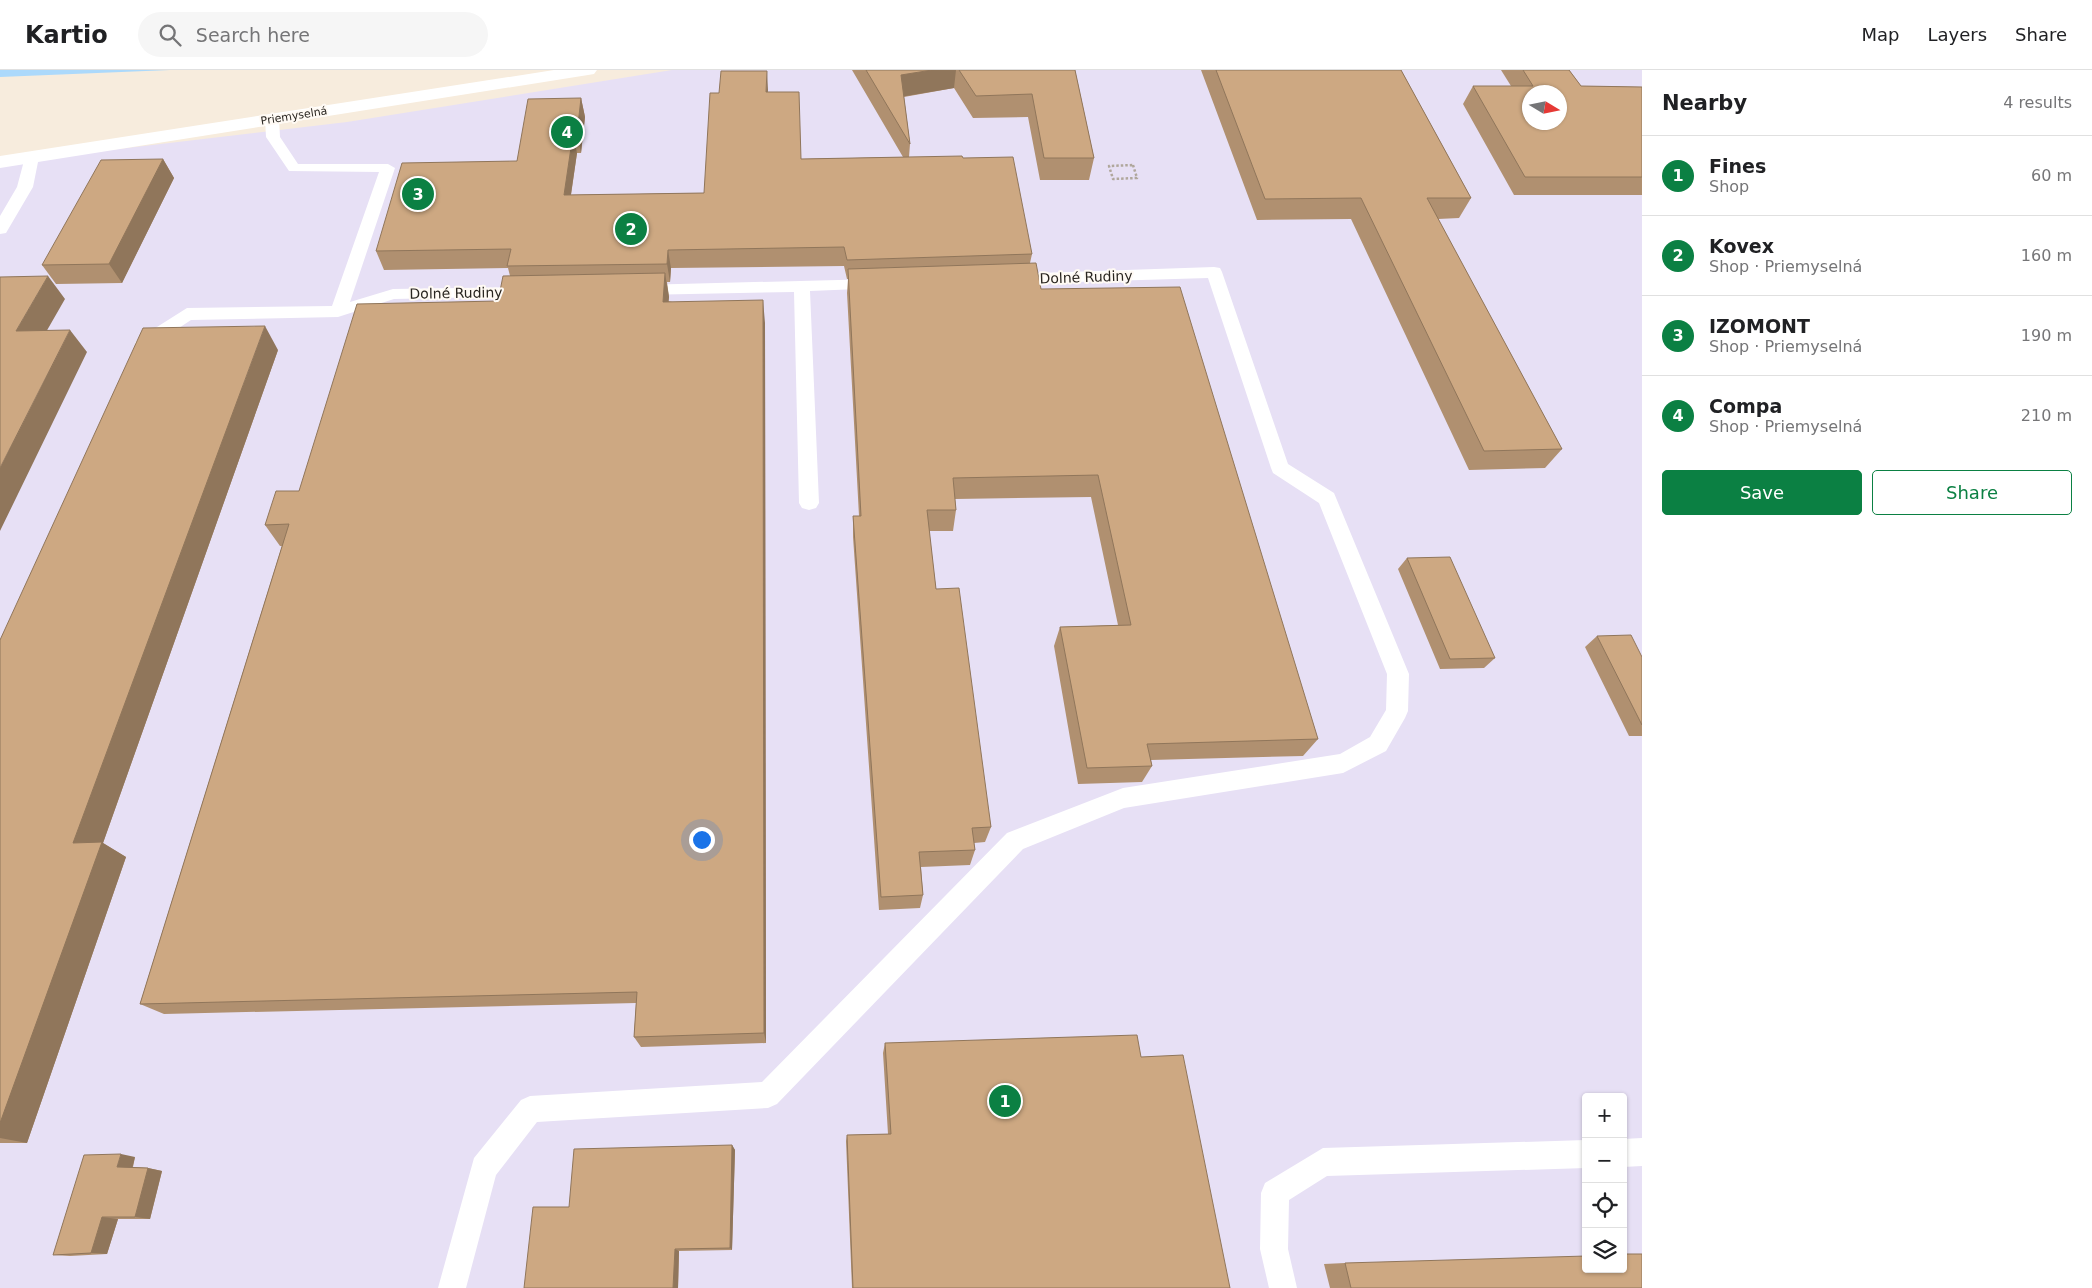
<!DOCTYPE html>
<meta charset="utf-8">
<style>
:root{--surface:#fff;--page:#f6f6f6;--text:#202124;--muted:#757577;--line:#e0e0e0;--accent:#0b8043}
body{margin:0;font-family:"DejaVu Sans",sans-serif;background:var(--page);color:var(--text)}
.controls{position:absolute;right:15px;bottom:15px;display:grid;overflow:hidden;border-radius:5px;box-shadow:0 1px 4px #0004}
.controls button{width:45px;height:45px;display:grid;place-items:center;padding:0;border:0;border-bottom:1px solid var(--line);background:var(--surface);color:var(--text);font:25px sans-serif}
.compass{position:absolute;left:1522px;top:15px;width:45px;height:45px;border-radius:50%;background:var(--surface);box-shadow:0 1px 4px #0004;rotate:100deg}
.you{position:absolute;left:701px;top:769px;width:18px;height:18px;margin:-12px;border:4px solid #fff;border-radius:50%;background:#1a73e8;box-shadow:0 0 0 8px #1a73e833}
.badge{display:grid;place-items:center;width:32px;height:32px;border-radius:50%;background:var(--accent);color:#fff;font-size:16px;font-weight:700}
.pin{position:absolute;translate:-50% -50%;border:2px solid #fff;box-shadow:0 1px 5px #0006}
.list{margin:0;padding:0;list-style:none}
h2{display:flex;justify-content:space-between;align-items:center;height:65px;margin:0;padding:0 20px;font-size:21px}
h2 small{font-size:16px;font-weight:400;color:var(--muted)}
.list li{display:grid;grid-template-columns:32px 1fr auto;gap:15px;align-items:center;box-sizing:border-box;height:80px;padding:0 20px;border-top:1px solid var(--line)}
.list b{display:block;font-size:19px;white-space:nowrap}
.list p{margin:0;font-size:16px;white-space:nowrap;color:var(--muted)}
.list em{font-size:16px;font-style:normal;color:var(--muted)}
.actions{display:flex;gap:10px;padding:15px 20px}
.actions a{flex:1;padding:11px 0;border:1px solid var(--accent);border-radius:5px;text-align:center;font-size:18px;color:var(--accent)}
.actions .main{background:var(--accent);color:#fff}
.icon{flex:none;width:28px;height:28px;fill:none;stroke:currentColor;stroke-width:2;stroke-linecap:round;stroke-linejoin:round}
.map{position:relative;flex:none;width:1642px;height:1218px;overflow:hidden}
header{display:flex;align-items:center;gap:30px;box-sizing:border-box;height:70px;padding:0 25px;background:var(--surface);border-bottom:1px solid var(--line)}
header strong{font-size:24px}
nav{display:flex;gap:28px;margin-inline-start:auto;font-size:18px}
.search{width:350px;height:45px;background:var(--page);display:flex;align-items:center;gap:12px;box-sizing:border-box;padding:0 18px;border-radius:28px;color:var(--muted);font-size:19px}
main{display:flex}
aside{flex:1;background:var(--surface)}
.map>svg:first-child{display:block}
.industrial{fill:#e7e0f5;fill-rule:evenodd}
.water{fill:#acd9fb}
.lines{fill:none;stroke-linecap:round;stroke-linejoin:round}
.path{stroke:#b0a79c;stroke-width:2.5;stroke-dasharray:2.5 2;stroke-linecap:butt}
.lane{fill:#fff;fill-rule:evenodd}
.street{fill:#fff;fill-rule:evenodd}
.wall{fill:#b09070}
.shaded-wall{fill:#90765b}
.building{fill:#cda882;stroke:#90765b;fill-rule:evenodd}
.labels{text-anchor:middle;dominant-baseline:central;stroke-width:4;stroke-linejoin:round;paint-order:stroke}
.far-street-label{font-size:11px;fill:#292520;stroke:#fffaf4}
.street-label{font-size:14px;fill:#292520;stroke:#fffaf4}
</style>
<header>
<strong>Kartio</strong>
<div class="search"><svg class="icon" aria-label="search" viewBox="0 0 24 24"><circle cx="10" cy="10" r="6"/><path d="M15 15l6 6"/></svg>Search here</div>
<nav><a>Map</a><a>Layers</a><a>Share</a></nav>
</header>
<main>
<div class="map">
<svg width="1642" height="1218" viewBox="0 0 1642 1218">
<rect width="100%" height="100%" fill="#f7ecdd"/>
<!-- industrial -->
<path class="industrial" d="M672 0H1642V1218H0V93L347 52ZM1530 22H1560V52H1530ZM1586 1027H1623V1199H1586Z"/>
<!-- water -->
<path class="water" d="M0 0H170L0 7Z"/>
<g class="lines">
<!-- path -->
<path class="path" d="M1133 95 1137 108 1113 109 1109 96Z"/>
<!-- lane -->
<path class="lane" d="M272 45 279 49 280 67 298 94H388L395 98 350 232 393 219 527 217 533 218 535 222 533 226 394 229 338 247 191 250 150 277H138L135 273 138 269 187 238 332 236 379 102 289 101 266 67 265 49Z
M32 83 39 87 33 117 6 163 0 164V146L17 117 25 87Z
M1214 197 1220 198 1222 202 1288 394 1334 423 1409 604 1408 641 1405 648 1386 681 1343 703 1124 738 1023 779 777 1034 768 1038 537 1052 496 1105 466 1218H438L474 1088 521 1030 530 1026 762 1012 1007 763 1123 718 1340 684 1370 667 1386 640 1387 604 1319 433 1273 403 1271 398 1208 208 1010 214 1004 213 1002 209 1004 205 1010 204Z
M877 209 883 210 885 214 883 218 810 221 819 433 816 438 809 440 802 438 799 433 794 222 640 225 634 224 632 220 634 216 640 215Z
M1642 1068V1096L1623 1097V1069Z
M1586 1070V1098L1327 1106 1289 1130 1288 1179 1297 1218H1269L1260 1179 1261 1123 1265 1113 1323 1078Z"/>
<!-- street -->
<path class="street" d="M554 0H597L594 4 588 5 0 98V86Z"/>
</g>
<!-- wall -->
<path class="wall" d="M852 0H1075L1094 88 1089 110H1040L1028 47 973 48 954 18 904 27 910 74 909 87 963 88 1032 184 1030 193 1041 219 1318 669 1303 686 1151 690 1152 696 1142 712 1078 714 1054 576 1060 557 1118 555 1091 427 955 429 956 440 953 461H929L936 519 991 757 985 772 974 773 975 780 970 795 921 797 923 825 920 838 879 840 853 467V446H859L847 223 848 209H847L844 196 671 198 670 212H667L669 227 668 231 765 253 766 973 641 977 634 967 636 933 164 944 140 934 282 476H280L265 455 299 421 498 231 510 206 508 198 384 200 376 181 517 91 581 28 585 47 581 83H577L571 125 704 123 768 22 801 89 903 87Z
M1201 0H1401L1471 128 1459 148 1438 149 1562 379 1545 398 1469 400 1351 149 1257 150Z
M1501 0H1569L1581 16 1642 17V125H1514L1463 34 1473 16H1511Z
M163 89 174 108 122 213 56 214 42 195Z
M278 280 103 773 126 787 27 1073H0V570Z
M1407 488 1495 588 1484 598 1440 599 1398 499Z
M1597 566 1642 587V666H1629L1585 577Z
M885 973 1141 987 1230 1218H852L846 1071 847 1065 888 1064 883 983Z
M732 1075 735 1080 732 1180 679 1181 678 1218H524Z
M135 1087 133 1097 148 1098 162 1101 150 1149H118L107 1184 70 1186 53 1185Z
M1345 1193 1642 1218H1330L1324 1194Z"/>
<!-- shaded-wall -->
<path class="shaded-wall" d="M932 0H956L954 18 900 27 901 5Z
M767 1 768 20 767 41 766 22Z
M581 28 585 47 581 83 577 64Z
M573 64 577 83 568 144 564 125Z
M163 89 174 108 122 213 109 194Z
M668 180 671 198 670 212 667 194Z
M665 203 669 227 667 255 663 232Z
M48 206 65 229 34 283 16 261Z
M763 230 765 253 766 973 764 963Z
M265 256 278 280 103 773 126 787 27 1073 0 1068V1053L73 773Z
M70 260 87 282 0 461V398Z
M732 1075 735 1080 732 1180 730 1178Z
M121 1084 135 1087 132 1099 117 1097Z
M148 1098 162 1101 150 1149 135 1147Z
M102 1147 118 1149 107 1184 91 1183Z
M675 1179 679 1181 678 1218H673Z"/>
<!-- building -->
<path class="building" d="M866 0H932L901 5 910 74Z
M959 0H1075L1094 88H1044L1032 24 976 26Z
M1216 0H1401L1471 128H1427L1562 379 1484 381 1361 128 1265 129Z
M1523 0H1569L1581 16 1642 17V107H1525L1473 16H1533ZM1530 22H1560V52H1530Z
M721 1H767L766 22H799L801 89 962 86 963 88 1013 87 1032 184 847 190 844 177 668 180 667 194 507 196 511 179 376 181 402 93 517 91 528 29 581 28 577 64H573L564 125 704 123 710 23H719Z
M163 89 109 194 42 195 101 90Z
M1036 193 1041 219 1180 217 1318 669 1147 674 1152 696 1087 698 1060 557 1131 555 1098 405 953 408 956 440H927L936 519 959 518 991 757 972 758 975 780 919 782 923 825 881 827 853 446H861L848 199Z
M665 203 663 232 763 230 764 963 634 967 637 922 140 934 289 454 265 455 276 421H299L357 234 498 231 503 206Z
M48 206 16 261 70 260 0 398V207Z
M265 256 73 773 102 772 0 1053V570L143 258Z
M1450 487 1495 588 1450 589 1407 488Z
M1631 565 1642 587V655L1597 566Z
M1137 965 1141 987 1183 985 1230 1218H853L847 1065 891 1064 885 973Z
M732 1075 730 1178 675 1179 673 1218H524L533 1137H569L574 1079Z
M121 1084 117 1097 148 1098 135 1147H102L91 1183 53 1185 84 1085Z
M1623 1184H1642V1218H1351L1345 1193 1586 1186V1199H1623Z"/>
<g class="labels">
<!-- far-street labels -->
<g class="far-street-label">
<text transform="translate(294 46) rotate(-9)">Priemyselná</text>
</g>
<!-- street labels -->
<g class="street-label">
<text transform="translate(1086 207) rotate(-2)">Dolné Rudiny</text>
<text transform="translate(456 223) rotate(-1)">Dolné Rudiny</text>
</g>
</g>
</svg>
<div class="controls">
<button>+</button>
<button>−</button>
<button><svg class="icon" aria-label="locate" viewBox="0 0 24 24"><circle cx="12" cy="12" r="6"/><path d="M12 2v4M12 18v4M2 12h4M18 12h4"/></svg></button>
<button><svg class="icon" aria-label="layers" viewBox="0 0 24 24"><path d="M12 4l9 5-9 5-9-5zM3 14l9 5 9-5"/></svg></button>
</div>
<svg class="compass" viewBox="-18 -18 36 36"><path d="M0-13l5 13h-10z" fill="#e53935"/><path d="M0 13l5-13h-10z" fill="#757577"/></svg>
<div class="you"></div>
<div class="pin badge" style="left:1005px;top:1031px">1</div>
<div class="pin badge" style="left:631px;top:159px">2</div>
<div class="pin badge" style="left:418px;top:124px">3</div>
<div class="pin badge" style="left:567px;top:62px">4</div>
</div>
<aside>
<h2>Nearby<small>4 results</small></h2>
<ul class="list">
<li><span class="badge">1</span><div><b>Fines</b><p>Shop</p></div><em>60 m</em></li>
<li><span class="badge">2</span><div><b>Kovex</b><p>Shop · Priemyselná</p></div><em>160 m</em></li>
<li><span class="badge">3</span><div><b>IZOMONT</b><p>Shop · Priemyselná</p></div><em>190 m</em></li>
<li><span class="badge">4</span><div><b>Compa</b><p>Shop · Priemyselná</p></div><em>210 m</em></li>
</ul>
<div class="actions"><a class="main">Save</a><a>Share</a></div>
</aside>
</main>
